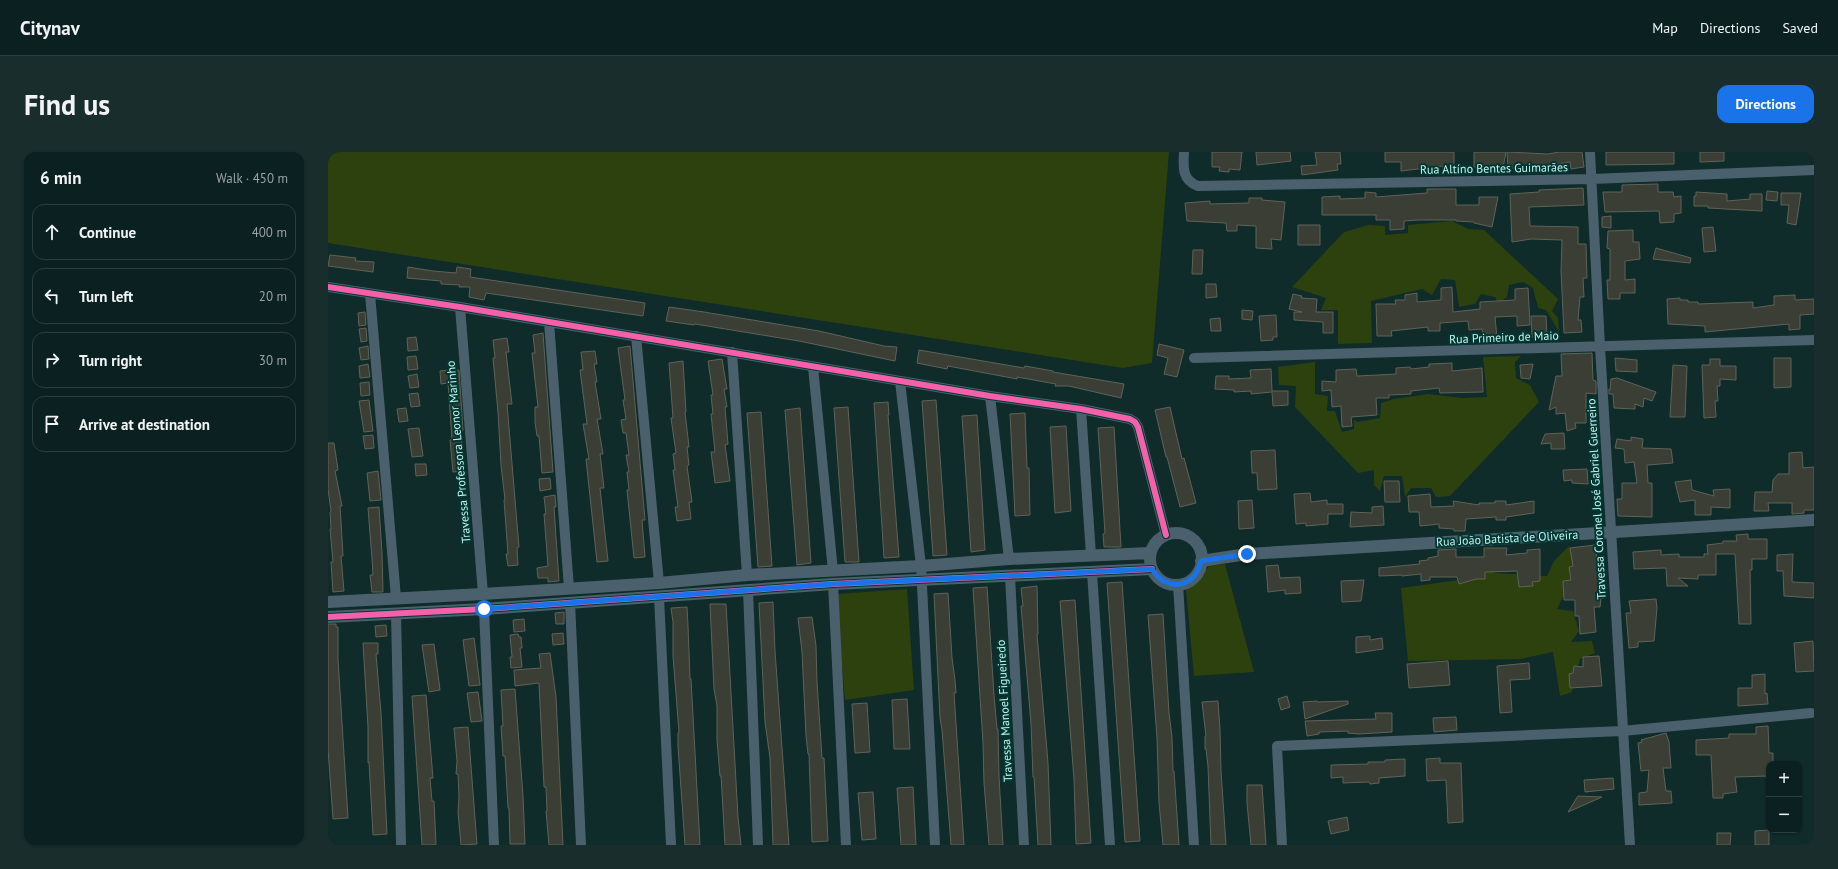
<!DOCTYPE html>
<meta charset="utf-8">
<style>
:root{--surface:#0b2020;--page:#192d2d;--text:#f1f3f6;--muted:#9aa3a5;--line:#2b3e3e;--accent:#1a73e8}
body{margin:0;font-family:"PT Sans",sans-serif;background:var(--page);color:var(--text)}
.controls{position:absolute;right:12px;bottom:12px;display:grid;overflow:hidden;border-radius:8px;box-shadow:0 1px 3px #0004}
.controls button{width:36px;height:36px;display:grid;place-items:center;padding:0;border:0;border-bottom:1px solid var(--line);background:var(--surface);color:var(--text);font:20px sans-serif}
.stop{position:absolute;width:12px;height:12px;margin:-9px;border:3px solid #1a73e8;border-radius:50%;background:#fff}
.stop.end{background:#1a73e8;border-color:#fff;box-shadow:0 1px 4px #0008}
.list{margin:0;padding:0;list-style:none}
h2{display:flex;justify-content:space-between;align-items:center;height:52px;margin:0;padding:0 16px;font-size:17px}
h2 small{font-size:13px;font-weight:400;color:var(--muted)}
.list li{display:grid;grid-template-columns:26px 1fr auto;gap:12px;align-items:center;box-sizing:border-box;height:56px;margin:0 8px 8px;padding:0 8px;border:1px solid var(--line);border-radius:12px}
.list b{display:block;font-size:15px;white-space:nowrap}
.list em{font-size:13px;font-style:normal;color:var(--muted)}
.icon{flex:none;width:22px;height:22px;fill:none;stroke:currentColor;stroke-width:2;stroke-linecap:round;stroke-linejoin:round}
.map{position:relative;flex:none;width:1486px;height:693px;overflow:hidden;border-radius:12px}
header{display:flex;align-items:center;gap:24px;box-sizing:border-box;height:56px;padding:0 20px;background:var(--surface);border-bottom:1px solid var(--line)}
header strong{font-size:19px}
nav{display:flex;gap:22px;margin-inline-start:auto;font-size:14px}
.intro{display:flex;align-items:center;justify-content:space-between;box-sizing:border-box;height:96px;padding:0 24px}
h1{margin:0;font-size:28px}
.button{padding:10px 18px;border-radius:12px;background:var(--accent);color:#fff;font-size:14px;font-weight:700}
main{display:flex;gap:24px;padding:0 24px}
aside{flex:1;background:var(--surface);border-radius:12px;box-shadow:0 1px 3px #0004}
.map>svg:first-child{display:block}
.green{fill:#2c410e}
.building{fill:#3a3e34;stroke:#5f6359}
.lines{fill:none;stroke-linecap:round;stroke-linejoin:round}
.minor{stroke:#4a616d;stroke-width:10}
.tertiary{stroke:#4a616d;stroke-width:12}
.cycleway-casing{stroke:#023834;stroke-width:8}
.cycleway{stroke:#f560ab;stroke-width:6}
.route{stroke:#1a73e8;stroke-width:5}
.labels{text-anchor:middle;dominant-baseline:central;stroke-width:4;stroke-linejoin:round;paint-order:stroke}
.street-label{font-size:12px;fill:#c7f1ec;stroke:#023834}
</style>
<header>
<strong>Citynav</strong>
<nav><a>Map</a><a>Directions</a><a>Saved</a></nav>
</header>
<div class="intro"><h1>Find us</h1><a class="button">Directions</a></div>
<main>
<aside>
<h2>6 min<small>Walk · 450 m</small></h2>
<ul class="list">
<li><svg class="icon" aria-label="ahead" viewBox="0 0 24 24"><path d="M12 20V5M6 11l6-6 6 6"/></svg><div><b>Continue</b></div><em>400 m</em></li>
<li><svg class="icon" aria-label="left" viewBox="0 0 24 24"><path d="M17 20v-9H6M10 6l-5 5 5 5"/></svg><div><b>Turn left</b></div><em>20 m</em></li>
<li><svg class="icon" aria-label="right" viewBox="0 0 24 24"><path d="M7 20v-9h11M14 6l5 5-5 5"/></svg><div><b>Turn right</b></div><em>30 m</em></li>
<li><svg class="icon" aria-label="arrive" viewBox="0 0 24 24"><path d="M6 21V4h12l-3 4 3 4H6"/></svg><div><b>Arrive at destination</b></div></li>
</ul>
</aside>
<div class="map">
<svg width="1486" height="693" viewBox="0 0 1486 693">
<rect width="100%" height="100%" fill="#0f2b2a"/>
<!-- green -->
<path class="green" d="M0 0H841L824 211 795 216 0 91Z
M1124 69 1140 77 1156 78 1230 147 1224 159 1230 166 1231 180 1218 158 1210 156 1205 136 1195 130 1181 133 1179 145 1170 152 1167 145 1153 142 1147 152 1131 155 1127 128 1113 127 1104 143 1094 137 1043 149 1044 191 1010 192V158H993L998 146 964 135 1016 80 1040 73 1057 74V83L1080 81V73Z
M1193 204 1187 210 1188 226 1202 233 1211 250 1122 344 1108 345 1103 336H1083L1077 345 1074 324H1056L1052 339 1046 333V318L1030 321 967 255 968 234 951 233 950 215 987 210V242L1000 244 999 259H1007L1014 280 1026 277V268L1030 270 1052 266 1053 251 1066 247 1100 242 1134 246 1159 245 1155 205Z
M1241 394 1252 409 1229 457 1245 459 1251 479 1243 490 1264 489 1267 501 1252 507 1244 540 1232 544 1225 500 1193 507 1080 509 1073 436 1145 426 1168 407 1167 421 1219 424 1226 409Z
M897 412 926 520 866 524 858 438 872 428 881 414Z
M579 437 586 538 517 548 508 442Z"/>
<!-- building -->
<path class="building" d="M884 0H914L912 18 901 17V20L891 19 892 15H884Z
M928 0H962L963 9 929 13Z
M987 0H1012L1013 12H1009L1010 18 974 23 973 14 989 13Z
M1057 0H1126V19H1115V14L1073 19V10H1057Z
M1146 0H1178L1175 16 1146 15Z
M1179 0 1220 2 1231 0H1254L1256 15 1243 17 1242 10 1218 14H1200V16H1180Z
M1278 0H1346V12L1278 13Z
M1372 0H1396V9L1372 10Z
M1330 32V40H1345L1346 45 1353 44V61L1346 62V70L1332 71 1331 59 1277 60 1275 40H1294V33Z
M1255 36 1256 53 1201 55 1202 74 1250 75V92H1258L1259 126H1255L1256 145H1252L1250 168H1253L1254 180 1236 181 1233 119 1234 88 1203 87 1184 90 1182 42 1211 40V38Z
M1099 37H1128V53H1151V45H1170L1164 75 1146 71V70L1128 69V68H1090L1076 69V77L1062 78V68H1048V63H994V45L1012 44V47L1037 46V40L1048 41V45L1099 41Z
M1439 39 1450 40 1449 49 1438 48Z
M1368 40 1399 42V49L1422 47V42H1434V59L1380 56V54H1366V44H1368Z
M1453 41H1473L1468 73 1459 71 1461 53H1453Z
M921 46H934V48L957 50 953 88 943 87 944 97 928 96V74L909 73V79H899L898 71 859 69 857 51 882 49V52L921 51Z
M1283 64V76L1274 75V65Z
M970 73H992V93H970Z
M1385 75 1388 99 1376 100 1374 76Z
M1305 78V90H1311L1312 107 1297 109V128L1307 127V141H1292V147H1280L1279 128H1282V97L1279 96 1280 79Z
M1328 96 1363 106 1362 111 1325 107Z
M865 98H875L874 122H864Z
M2 103 28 106 27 109 46 110 45 120 0 114Z
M80 115 105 119 128 121 129 115 143 117 142 125 317 151 315 164 158 141 156 148 141 145 142 135H131L132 133 113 132V129L79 126Z
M878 132H888L889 145 878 146Z
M1124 135 1125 160 1152 157V150L1187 148V137L1200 136 1202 173 1189 174V164L1167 165 1169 186 1155 187 1154 177 1141 178 1140 169 1112 171V179H1100V175L1063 179 1064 184H1049L1048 152H1068L1067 148H1077V143L1089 141V150L1113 148V136Z
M965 142 974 144 973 146 989 147 988 160H1005V181H995V170L966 168V160H974L961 157Z
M1467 143V148L1486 147V162L1472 163V177L1461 178V172L1377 180V174L1340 172 1339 147 1352 146V148H1360V150H1370V152L1425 150V156L1446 153V144Z
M341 155 376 160 491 179 556 194 569 195 567 209 471 189 367 172 366 173 338 169Z
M914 158 925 159 924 168 914 167Z
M37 160 38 173 31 174 30 161Z
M948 163 949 185H945V188L933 189 931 164Z
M1203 164H1218L1219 184 1204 185Z
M892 166 893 179H883L882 167Z
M38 176 39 189 33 190 31 177Z
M215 181 225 320 214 321 211 284H209L207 270V255H210L204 201H207L205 183Z
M88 185 90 198 80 199 79 186Z
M179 186 181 200H178L180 218 184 252H179L191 395 189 396 190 413 180 414 178 402H180L176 348H177L173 313 170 260 165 206H167L165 188Z
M831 192 856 198 849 225 836 222 840 206 829 203Z
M40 194 41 207 33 208 31 196Z
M302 194 317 368H314L317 405 306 406 299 338H301L299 320H301L298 303H301L298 281H295L293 268 298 267 295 248H297L290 196Z
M591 198 696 216 697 214 725 219V220L796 232 793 246 741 234H727L728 232 689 225V227L620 214 619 217 589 211Z
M267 199 269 212H266L269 230H267L273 267H269L275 302H272L276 336H272L280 409 269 410 258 307H261L255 272H259L252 218H255L253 200Z
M1264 201 1265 228 1268 229V242L1258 241V271H1247L1248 276 1239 279 1237 261 1228 262V255L1221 258 1228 224H1234L1233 202Z
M88 204 90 217 80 218 79 205Z
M1287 206 1309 208V220L1288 219Z
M1446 206H1463V235L1446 236Z
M394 207 399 237H396L399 255H397L400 292 397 293 402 329 387 331 383 300H387L383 262H385L383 243H385L380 209Z
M1382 207H1392V214H1408V228L1392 227V234H1389L1390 249H1387L1388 265 1376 266 1374 213H1382Z
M355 209 358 260H357L361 295H359L361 313 359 314 364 350H361L363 367 349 369 347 355H350L345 318H347L345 302 348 301 343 266H345L341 211Z
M1124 211V219L1154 216 1155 240 1112 241 1111 236 1083 239V242L1061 243V246H1048L1049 263 1023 265 1024 274 1014 275 1013 254 1004 255 1003 238 994 239V229L1008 230V218L1028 217 1029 224 1050 223 1068 222V216L1082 215 1083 217 1101 215V212Z
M40 212 42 225 32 226 31 214Z
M1205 212 1202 227 1193 226 1192 213Z
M1345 213 1359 214 1357 265H1342Z
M943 217 944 239H960V253L945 254 944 240 923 242V239L906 240V238L887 237 888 224H901V227L923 226 922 218Z
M121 218V219L131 218 135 279H133L136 319 125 320 122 288H124L120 231 113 232 112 219Z
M89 222 91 235 82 236 80 224Z
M1289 226 1328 240 1324 249 1316 246 1315 255 1307 252V257L1286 256 1285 242H1281V237L1282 238 1283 227Z
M41 230 42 243 33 244 32 231Z
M90 241 92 254 83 255 81 242Z
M41 248 45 279 36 280 31 249Z
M608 248 619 403 605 404 594 249Z
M560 250 561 263H560L571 405 556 406 546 251Z
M520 255 531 410H517L506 256Z
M842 255 854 307 856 306 868 351 852 355 839 305H838L827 258Z
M78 256 80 269 71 270 69 257Z
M472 256 483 411 469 413 457 258Z
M433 260 444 414 430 415 419 261Z
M697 261 699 316H701L702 363 687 364 682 262Z
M649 263 657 398 643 400 634 264Z
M738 274 743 359 727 361 722 275Z
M786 275 793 395H776L775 382 777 381 770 276Z
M91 276 95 304 84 305 80 277Z
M1236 281 1237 297H1223V291L1213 292 1217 282Z
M45 283 46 296 37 297 35 284Z
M1303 285 1315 287 1314 296 1343 297 1345 311 1319 313 1320 331H1324V365L1290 364 1289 347H1294V331H1309L1306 310 1297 311 1296 297 1287 296 1289 287 1303 289Z
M0 291H6L10 318 7 319 14 354H12L13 370 15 404H13L16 439 5 440 3 410H5L2 377H3L2 360 3 359 0 337Z
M947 298 949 337 930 338 929 321H924L923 299Z
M1474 300 1475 316 1486 315V358H1476V361L1464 362V351H1440L1441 359H1426L1427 340H1444L1445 328 1450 322H1461V301Z
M87 312H98L99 323 88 324Z
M1259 317 1260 332 1244 331V328L1236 329 1235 318Z
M50 319 53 348 42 349 39 321Z
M222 326 223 337 212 339 211 327Z
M1363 328 1364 338 1386 344 1385 338 1402 337V356L1383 355V363H1367V348L1352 350 1347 330Z
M1056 329H1071L1072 350H1057Z
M982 341 983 350 999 348V352H1015V362H1000V372L978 374V371L968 372 966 342Z
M1102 342 1103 355 1126 354 1125 349 1151 353V351H1167V349H1178V353L1206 349V361L1178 365V368H1168V365L1138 367 1137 379H1126V377L1111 376V372L1092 374 1091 360H1081L1080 344Z
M227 343 228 355H226L231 429 220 430V426H210L209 416 220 414 216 362H218L216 345Z
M924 348 926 376 911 377 910 349Z
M1055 354 1056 373 1022 375 1023 360 1044 361V355Z
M51 355 54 401 55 440H44L42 423H45L44 407 40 356Z
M1420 382V387H1439V407H1424V418H1422L1423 472H1411L1407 402H1388V423H1370V427L1350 426 1360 434H1339L1338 416 1306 417 1305 400 1333 398V403L1351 402V405H1376V402H1380L1379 393 1395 391V389H1409L1408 383Z
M1267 393 1270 413V435L1274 434 1276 446H1273L1272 455H1266L1268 480 1252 482 1251 464H1247V448H1236L1235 429 1243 428 1241 415 1245 414 1242 396Z
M1156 396H1179L1178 403 1199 401V398L1212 397V429L1204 430 1205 434 1191 435 1189 419 1157 420V427H1148L1131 432 1129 425H1102V428L1093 429V422L1074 424V423L1051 424V416L1092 412 1091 409 1100 408V406L1110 404V398L1128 397V405H1156Z
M1465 402 1464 430 1486 431V446L1456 444 1455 419H1449V403Z
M950 413 952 426 972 425 973 441 957 442V438L940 440 938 414Z
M1036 428 1033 449 1014 450 1013 429Z
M794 430 812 689 797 690 779 431Z
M709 434 710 482H709L720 611 723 693H710L706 625H705L703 572 693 454H695L693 436Z
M659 435 666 543 669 577H670L671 625 675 693H661L656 631 655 591 645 436Z
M620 441 624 506 627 528 628 541H626L636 693H623L614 578 612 566 606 442Z
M1328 447 1329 456 1326 489 1310 490V495L1301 496 1298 461H1303L1301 449Z
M747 448 763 691 748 692 746 627 732 449Z
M445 450 447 499 461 693H445L442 606 437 570 431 451Z
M382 452H398L410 665 413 693H397L393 624H392L389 588V554L386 537Z
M359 455 360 473 362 527H363L372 693H357L350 594V581L351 580 345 504V470L343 456Z
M236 460V472H228L227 461Z
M835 462 841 561 844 585 845 619H846L851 693H835L831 651 829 586 820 463Z
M484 465 488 494 489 530 494 606H496L500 689 484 690 481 602H480L478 584 474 500 470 466Z
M196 467 197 479 186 480 185 468Z
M0 472H8V475H10V507L20 666 5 667 0 597Z
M58 473 59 484 48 485 47 474Z
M235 481 236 492 225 493 224 482Z
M190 482 191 485H193L194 496H192L194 515 183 516 182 505H184L182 483Z
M1042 484V488L1054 486 1055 497 1028 501V485Z
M146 486 152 533 141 534 135 488Z
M1485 489 1486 519 1468 520 1466 491Z
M35 491H50V502H48L53 561 59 682 45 683 41 610 40 611V575Z
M106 492 112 538 101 540 94 493Z
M222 501 228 545 235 693H221L218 659H219L218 635H216L211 531 187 534 186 518 213 516 211 502Z
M1271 504 1274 534 1242 536 1241 522 1245 521 1246 514 1255 515V505Z
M1120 509 1122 533 1081 536 1079 512Z
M1201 511 1202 527 1182 528 1184 560 1172 561 1169 514Z
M1437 522V542L1439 541 1440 552 1410 554V536H1424V523Z
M187 537 195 644 197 692H182L181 656H180L177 604H175L173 574H175L173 538Z
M150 540 154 569 143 570 139 541Z
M98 543 105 626H102L104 649H106L108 693H94L84 544Z
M959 544 962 555 953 558 950 547Z
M579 547 582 597H566L564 548Z
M890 549 892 578 893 619 898 693H883L880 614 878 597H877V584H878L874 550Z
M989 549V550L1020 549V552L977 567 975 550Z
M539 551 542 600 527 601 524 552Z
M1047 561H1064V580L1031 582 1020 581V579L991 580V582L979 584 977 569 1048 567Z
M1128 565 1129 578 1106 580 1105 566Z
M1440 574 1441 601H1445V612H1441V624L1407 625 1409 640 1395 642V646H1385L1383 603H1368V588L1401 586V582H1428V575Z
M140 575 149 692 133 693 130 660 131 645 130 622H128L129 609 126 576Z
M1338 581 1341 590 1343 616H1335L1338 639H1343L1344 651 1311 653V641L1319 640 1321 618 1313 619 1310 591 1314 590 1313 588Z
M1112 606V611H1133L1135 670 1120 671 1118 628 1099 629 1098 607Z
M1077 607V624L1051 626V631L1042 632 1041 630 1015 631V625L1003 626V613L1040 612V610H1057V608Z
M1285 626 1286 637 1257 640 1256 628Z
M919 633H934L938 693H923L919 651Z
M585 635 588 693H573L569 636Z
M545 640 548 687 534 688 530 641Z
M1250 644 1274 645 1240 660Z
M1019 665 1021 678 1003 682 1000 669Z
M1441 678V693H1427V679Z
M1389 681H1403L1402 693H1389Z"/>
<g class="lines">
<!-- minor -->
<path class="minor" d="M856 0C855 15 854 28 870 34L1264 27 1486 18
M1262 0 1272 195 1302 693
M0 135 132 155 662 244 753 257 802 267 807 270 810 275 838 383
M42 142 68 446
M132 155 155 442
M221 170 241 436
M308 184 331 431
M404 200 419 423
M866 206 1486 188
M485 215 505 419
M572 229 593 414 607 693
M662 244 681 407
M753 257 763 403
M764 420 782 693
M682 424 696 693
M505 432 518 693
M850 432 866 693
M420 438 430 693
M331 445 343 693
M242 450 253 693
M156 457 166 693
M68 462 73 693
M954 693 949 594 1294 579 1483 561"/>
<!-- tertiary -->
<path class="tertiary" d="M822 407a26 26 0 1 1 52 0a26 26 0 1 1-52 0Z
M873 409 919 402 1486 368
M0 450 155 442 331 431 419 423 593 414 681 407 822 401
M0 465 156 457 505 432 824 417"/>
<!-- cycleway casing -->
<g class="cycleway-casing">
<path id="cycleway" d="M0 135 132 155 662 244 753 257 802 267 807 270 810 275 838 383
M0 465 156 457 505 432 824 417"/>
</g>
<!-- cycleway -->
<use href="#cycleway" class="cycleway"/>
</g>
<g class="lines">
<!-- route -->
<path class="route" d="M156 457 505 432 824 417C839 441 867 436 873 409L919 402"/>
</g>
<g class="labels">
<!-- street labels -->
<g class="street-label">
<text transform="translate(1166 16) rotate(-1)">Rua Altíno Bentes Guimarães</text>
<text transform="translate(1176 185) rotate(-2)">Rua Primeiro de Maio</text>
<text transform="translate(130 300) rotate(-95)">Travessa Professora Leonor Marinho</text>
<text transform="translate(1268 347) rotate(-93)">Travessa Coronel José Gabriel Guerreiro</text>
<text transform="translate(1179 386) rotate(-3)">Rua João Batista de Oliveira</text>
<text transform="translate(676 559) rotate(-93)">Travessa Manoel Figueiredo</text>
</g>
</g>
</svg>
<div class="controls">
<button>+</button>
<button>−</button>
</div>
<div class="stop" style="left:156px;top:457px"></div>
<div class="stop end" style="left:919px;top:402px"></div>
</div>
</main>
